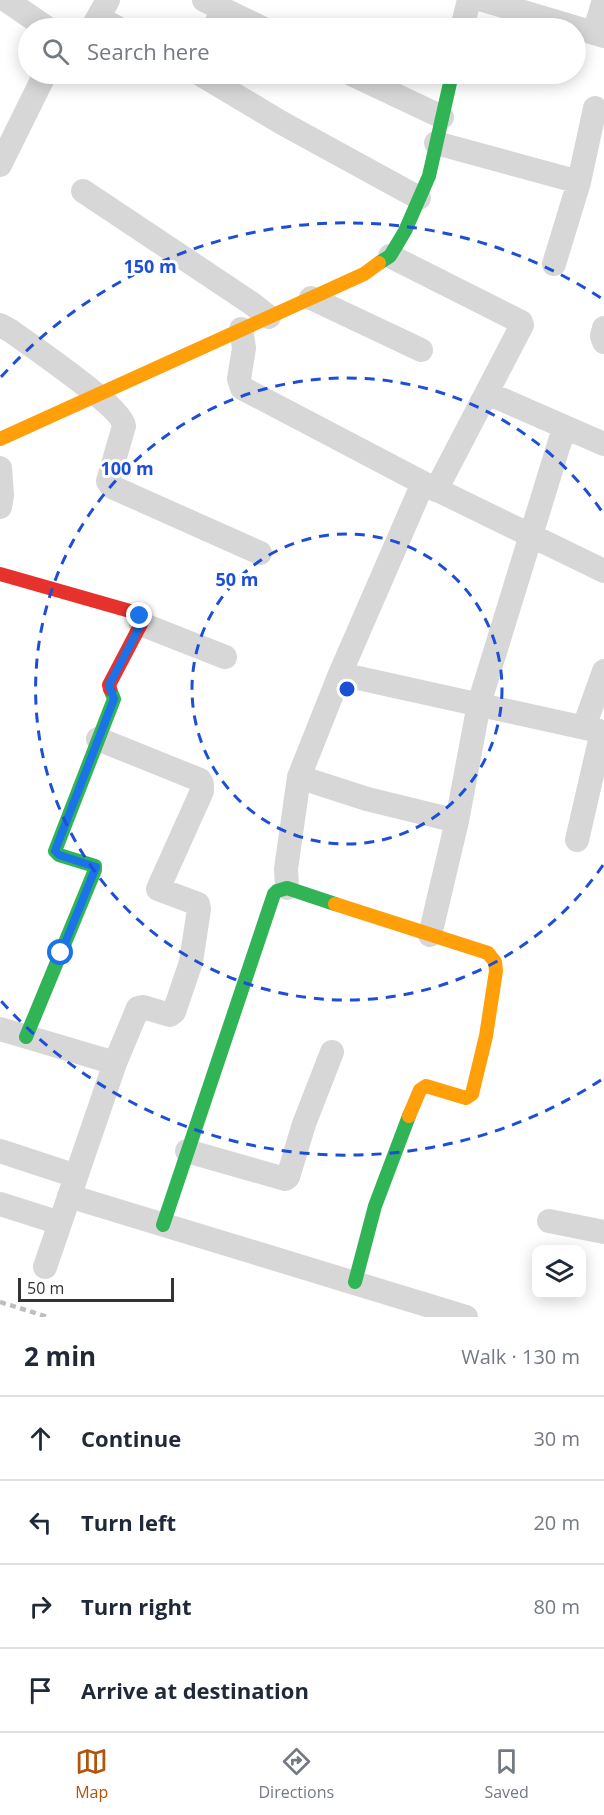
<!DOCTYPE html>
<meta charset="utf-8">
<style>
:root{--surface:#fff;--page:#f2f2f3;--text:#1f2937;--muted:#747a83;--line:#e0e1e3;--accent:#b45309}
body{margin:0;font-family:"Open Sans",sans-serif;background:var(--page);color:var(--text)}
.controls{position:absolute;right:18px;bottom:18px;display:grid;overflow:hidden;border-radius:12px;box-shadow:0 3px 15px #0003}
.controls button{width:54px;height:54px;display:grid;place-items:center;padding:0;border:0;border-bottom:2px solid var(--line);background:var(--surface);color:var(--text);font:30px sans-serif}
.scale{position:absolute;left:18px;bottom:15px;width:156px;box-sizing:border-box;padding-left:6px;border:3px solid #333;border-top:0;font-size:16px;line-height:21px;white-space:nowrap;color:#333;-webkit-text-stroke:4px #fff;paint-order:stroke}
.stop{position:absolute;width:18px;height:18px;margin:-14px;border:4px solid #1a73e8;border-radius:50%;background:#fff}
.stop.end{background:#1a73e8;border-color:#fff;box-shadow:0 2px 6px #0008}
.list{margin:0;padding:0;list-style:none}
h2{display:flex;justify-content:space-between;align-items:center;height:78px;margin:0;padding:0 24px;font-size:26px}
h2 small{font-size:20px;font-weight:400;color:var(--muted)}
.list li{display:grid;grid-template-columns:39px 1fr auto;gap:18px;align-items:center;box-sizing:border-box;height:84px;padding:0 24px;border-top:2px solid var(--line)}
.list b{display:block;font-size:22px;white-space:nowrap}
.list em{font-size:20px;font-style:normal;color:var(--muted)}
.icon{flex:none;width:33px;height:33px;fill:none;stroke:currentColor;stroke-width:2;stroke-linecap:round;stroke-linejoin:round}
.map{position:relative;flex:none;width:604px;height:1317px;overflow:hidden}
.search{position:absolute;background:var(--surface);box-shadow:0 3px 15px #0003;left:18px;right:18px;top:18px;height:66px;display:flex;align-items:center;gap:15px;box-sizing:border-box;padding:0 21px;border-radius:33px;color:var(--muted);font-size:22px}
.sheet{height:414px;background:var(--surface)}
nav{display:flex;justify-content:space-around;align-items:center;box-sizing:border-box;height:84px;border-top:2px solid var(--line);background:var(--surface);font-size:16px;color:var(--muted)}
nav a{display:grid;justify-items:center;gap:3px}
nav .on{color:var(--accent)}
.map>svg:first-child{display:block}
.lines{fill:none;stroke-linecap:round;stroke-linejoin:round}
.street{stroke:#d7d7d7;stroke-width:24}
.fast{stroke:#30b455;stroke-width:14}
.slow{stroke:#ff9f0a;stroke-width:14}
.jam{stroke:#e5322d;stroke-width:14}
.rail{stroke:#bebebe;stroke-width:4.5;stroke-dasharray:6 4.5;stroke-linecap:butt}
.route{stroke:#1a73e8;stroke-width:8}
.ring{fill:none;stroke:#1d4ed8;stroke-width:3;stroke-dasharray:10 8}
.centre{fill:#1d4ed8;stroke:#fff;stroke-width:3}
.ring-label{font-size:18px;text-anchor:middle;font-weight:bold;fill:#1d4ed8;stroke:#fff;stroke-width:6;stroke-linejoin:round;paint-order:stroke}
</style>
<div class="map">
<svg width="604" height="1317" viewBox="0 0 604 1317">
<rect width="100%" height="100%" fill="#fff"/>
<g class="lines">
<!-- street -->
<path class="street" d="M6 0 47 28
M204 0 262 28
M483 0 604 36
M99 18 118 28
M92 28 108 0
M214 28 223 9
M462 28 469 0
M594 33 604 0
M200 74 282 123 419 198
M351 74 442 117
M436 143 579 182
M0 165 45 74
M83 191 251 303 269 317
M390 256 521 322 522 325 436 490
M554 264 579 182 595 108
M311 298 421 350
M0 325 11 331C31 346 122 407 124 426L108 481 112 487 260 553
M604 328 602 336 604 342
M241 329 244 348 239 379 242 388 423 483 604 571
M487 393 604 444
M0 468 2 495 0 507
M423 483 340 674 299 777 367 799 457 821
M141 624 225 657
M340 674 599 731 601 736 577 840
M584 727 604 671
M287 888 286 869 299 777
M430 935 457 821 479 704 564 428
M0 1029 115 1063
M0 1151 76 1176
M187 1151 285 1179 288 1177 304 1124 332 1052
M69 1196 466 1317
M0 1204 60 1223
M549 1221 604 1232
M45 1267 115 1063 138 1008 143 1007 170 1015 174 1012 191 962 199 909 198 904 158 889 202 791V784L200 780 98 739"/>
<!-- fast -->
<path class="fast" d="M379 263 390 256 405 231 429 176 452 74
M26 1037 95 870V866L59 855 55 851 114 699 110 689
M163 1225 274 894 277 891 287 888 335 904
M355 1282 375 1206 409 1116"/>
<!-- slow -->
<path class="slow" d="M0 439 364 274 379 263
M335 904 488 953 495 962 496 971 486 1036 472 1094 466 1098 426 1086 420 1090 409 1116"/>
<!-- jam -->
<path class="jam" d="M0 574 137 613 141 624 109 685 110 689"/>
<!-- rail -->
<path class="rail" d="M0 1302 48 1317"/>
</g>
<g class="lines">
<!-- route -->
<path class="route" d="M61 953 96 867 59 855 55 851 56 848 114 699 109 685 141 624 140 616"/>
</g>
<!-- distance rings -->
<g class="ring">
<circle cx="347" cy="689" r="155"/>
<path d="M603 865A311 311 0 1 1 603 513"/>
<path d="M601 1080A466 466 0 0 1 1 1001M1 377A466 466 0 0 1 601 298"/>
</g>
<circle cx="347" cy="689" r="9" class="centre"/>
<g class="ring-label">
<text x="150" y="273">150 m</text>
<text x="127" y="475">100 m</text>
<text x="237" y="586">50 m</text>
</g>
</svg>
<div class="controls">
<button><svg class="icon" aria-label="layers" viewBox="0 0 24 24"><path d="M12 4l9 5-9 5-9-5zM3 14l9 5 9-5"/></svg></button>
</div>
<div class="scale">50 m</div>
<div class="stop" style="left:61px;top:953px"></div>
<div class="stop end" style="left:140px;top:616px"></div>
<div class="search"><svg class="icon" aria-label="search" viewBox="0 0 24 24"><circle cx="10" cy="10" r="6"/><path d="M15 15l6 6"/></svg>Search here</div>
</div>
<section class="sheet">
<h2>2 min<small>Walk · 130 m</small></h2>
<ul class="list">
<li><svg class="icon" aria-label="ahead" viewBox="0 0 24 24"><path d="M12 20V5M6 11l6-6 6 6"/></svg><div><b>Continue</b></div><em>30 m</em></li>
<li><svg class="icon" aria-label="left" viewBox="0 0 24 24"><path d="M17 20v-9H6M10 6l-5 5 5 5"/></svg><div><b>Turn left</b></div><em>20 m</em></li>
<li><svg class="icon" aria-label="right" viewBox="0 0 24 24"><path d="M7 20v-9h11M14 6l5 5-5 5"/></svg><div><b>Turn right</b></div><em>80 m</em></li>
<li><svg class="icon" aria-label="arrive" viewBox="0 0 24 24"><path d="M6 21V4h12l-3 4 3 4H6"/></svg><div><b>Arrive at destination</b></div></li>
</ul>
</section>
<nav>
<a class="on"><svg class="icon" aria-label="map" viewBox="0 0 24 24"><path d="M3 6l6-2 6 2 6-2v14l-6 2-6-2-6 2zM9 4v14M15 6v14"/></svg>Map</a>
<a><svg class="icon" aria-label="directions" viewBox="0 0 24 24"><path d="M12 3l9 9-9 9-9-9zM9 14v-3h6M13 9l2 2-2 2"/></svg>Directions</a>
<a><svg class="icon" aria-label="saved" viewBox="0 0 24 24"><path d="M7 4h10v16l-5-4-5 4z"/></svg>Saved</a>
</nav>
